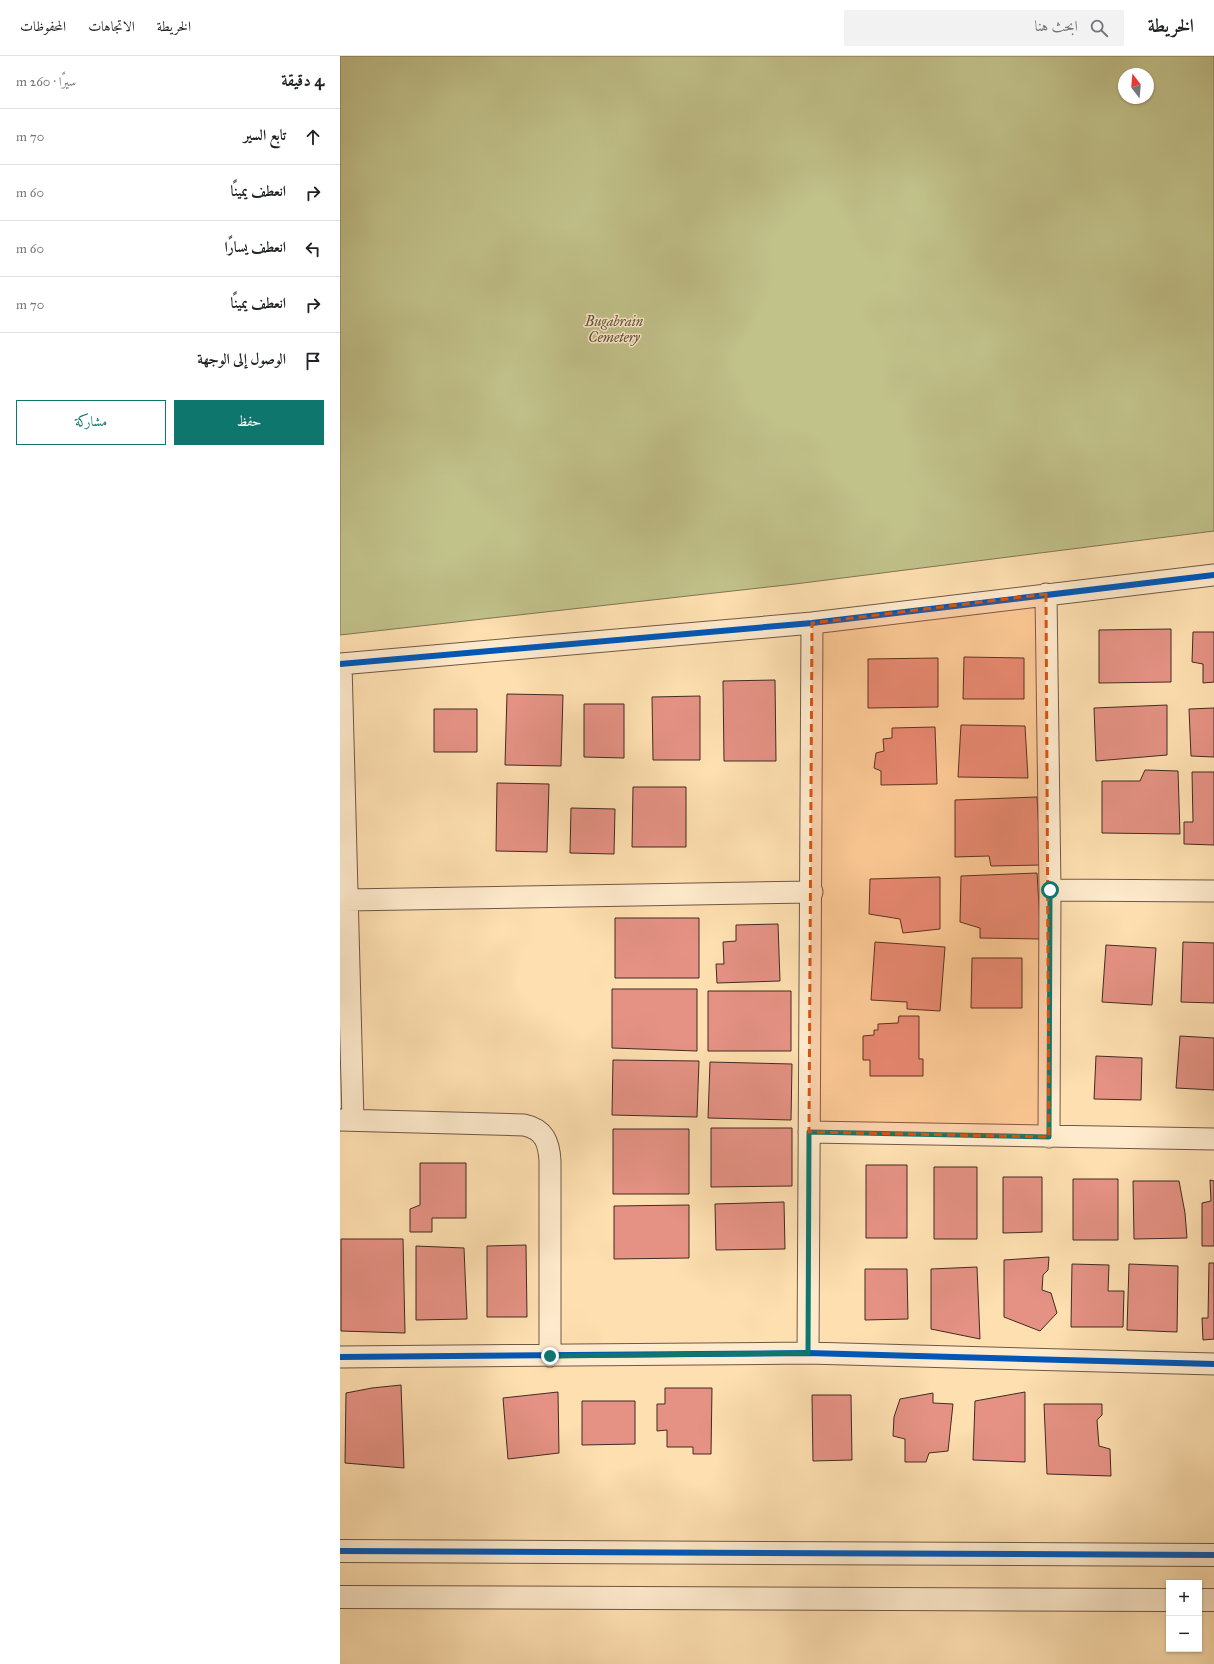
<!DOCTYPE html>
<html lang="ar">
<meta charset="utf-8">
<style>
:root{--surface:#fff;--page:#f2f2f2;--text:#202124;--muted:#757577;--line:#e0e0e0;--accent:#0f766e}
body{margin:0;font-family:"IM FELL Great Primer",Amiri,serif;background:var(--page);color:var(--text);direction:rtl}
.controls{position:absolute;right:12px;bottom:12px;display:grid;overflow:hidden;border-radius:0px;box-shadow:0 1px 3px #0004}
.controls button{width:36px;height:36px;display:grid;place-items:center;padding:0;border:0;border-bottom:1px solid var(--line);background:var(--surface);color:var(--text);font:20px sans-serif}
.compass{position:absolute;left:778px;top:12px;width:36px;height:36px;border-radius:50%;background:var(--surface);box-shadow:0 1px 3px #0004;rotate:344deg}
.stop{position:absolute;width:12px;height:12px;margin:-9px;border:3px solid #0f766e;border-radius:50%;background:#fff}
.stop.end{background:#0f766e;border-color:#fff;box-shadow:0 1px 4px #0008}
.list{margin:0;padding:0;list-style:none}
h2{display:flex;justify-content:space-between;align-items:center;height:52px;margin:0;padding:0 16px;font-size:17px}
h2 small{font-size:13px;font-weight:400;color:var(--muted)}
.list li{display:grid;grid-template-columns:26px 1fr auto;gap:12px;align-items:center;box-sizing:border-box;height:56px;padding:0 16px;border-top:1px solid var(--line)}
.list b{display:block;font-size:15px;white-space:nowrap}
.list em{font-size:13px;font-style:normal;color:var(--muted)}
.actions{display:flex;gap:8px;padding:12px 16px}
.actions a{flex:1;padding:9px 0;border:1px solid var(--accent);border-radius:0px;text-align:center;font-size:14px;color:var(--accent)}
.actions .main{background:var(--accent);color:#fff}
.icon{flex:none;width:22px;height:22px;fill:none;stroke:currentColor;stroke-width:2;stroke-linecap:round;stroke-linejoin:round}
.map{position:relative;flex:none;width:874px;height:1608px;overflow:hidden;direction:ltr}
header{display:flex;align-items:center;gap:24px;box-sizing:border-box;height:56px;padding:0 20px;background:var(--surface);border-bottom:1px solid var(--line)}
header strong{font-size:19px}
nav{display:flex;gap:22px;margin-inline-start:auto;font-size:14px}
.search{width:280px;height:36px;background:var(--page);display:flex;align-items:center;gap:10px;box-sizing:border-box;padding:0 14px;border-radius:0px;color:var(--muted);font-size:15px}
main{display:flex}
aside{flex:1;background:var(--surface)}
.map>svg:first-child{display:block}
.green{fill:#c1c18a;stroke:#817656;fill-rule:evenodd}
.building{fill:#e59284;stroke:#412b22}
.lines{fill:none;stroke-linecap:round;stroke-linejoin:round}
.minor-casing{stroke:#705846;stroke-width:23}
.tertiary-casing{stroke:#705846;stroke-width:24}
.minor{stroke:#feeacc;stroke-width:21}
.tertiary{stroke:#feeacc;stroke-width:22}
.cycleway-casing{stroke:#feeacc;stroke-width:8}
.cycleway{stroke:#0057b8;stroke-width:6}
.route{stroke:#0f766e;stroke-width:5}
.marked{fill:#d7540e;fill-opacity:0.2;stroke:#d7540e;stroke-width:3;stroke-dasharray:8 5;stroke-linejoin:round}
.labels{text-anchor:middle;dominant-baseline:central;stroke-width:3;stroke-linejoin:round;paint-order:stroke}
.park-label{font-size:14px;font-style:italic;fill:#61503c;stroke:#feeacc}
</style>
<header>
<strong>الخريطة</strong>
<div class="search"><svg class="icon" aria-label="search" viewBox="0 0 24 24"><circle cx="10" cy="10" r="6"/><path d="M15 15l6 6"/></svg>ابحث هنا</div>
<nav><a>الخريطة</a><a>الاتجاهات</a><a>المحفوظات</a></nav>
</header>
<main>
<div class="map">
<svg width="874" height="1608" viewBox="0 0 874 1608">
<rect width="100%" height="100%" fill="#fedfb0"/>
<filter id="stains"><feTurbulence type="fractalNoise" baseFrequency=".005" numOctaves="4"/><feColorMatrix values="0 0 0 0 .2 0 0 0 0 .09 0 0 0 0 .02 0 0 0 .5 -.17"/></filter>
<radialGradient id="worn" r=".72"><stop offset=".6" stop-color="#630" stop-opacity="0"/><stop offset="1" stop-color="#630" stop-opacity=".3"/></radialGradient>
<!-- green -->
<path class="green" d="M0 0H874V475L455 528 0 579ZM784 18H808V42H784Z"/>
<!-- building -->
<path class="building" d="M831 573V626L759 627V574Z
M853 576H874V626L863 627V608L852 606Z
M624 601 684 602V643H623Z
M598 602V651L528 652V603Z
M435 624 436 705H384L383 625Z
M167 638 223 639 221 710 165 709Z
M360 640V704H313L312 641Z
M244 648H284V702L244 701Z
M827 649V699L756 705 754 652Z
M874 652V701L851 700 849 653Z
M94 653H137V696H94Z
M621 669 685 670 688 722 618 721Z
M595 671 597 728 541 729V715L534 712 536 697 544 695 543 683 552 682V672Z
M805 714 838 715 840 778 762 777V725H800Z
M852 716H874V789L844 788V766H853Z
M157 727 209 728 207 796 156 795Z
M293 731H346V791H292Z
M697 741 701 809 651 810 649 800 615 801V744Z
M231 752 275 753 274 798 230 797Z
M697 817 701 883 640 882V872L620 866 621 820Z
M600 821V873L563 877 560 863 529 858 530 823Z
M275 862H359V922H275Z
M438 868 440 925 377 927 376 908H384L383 886 396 885V869Z
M535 886 605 891 600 955 567 953V946L531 944Z
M843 886 874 887V947L841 946Z
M766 889 816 892 812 949 762 946Z
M632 902H682V952H631Z
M272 933H357V995L272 992Z
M368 935H451V995H368Z
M559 960H579V1003H583V1020H530V1004H523V980L534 979V974H538V968L558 967Z
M840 980 874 982V1034L836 1032Z
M756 1000 802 1002 801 1044 754 1043Z
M273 1004 359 1005 357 1061 272 1059Z
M370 1006 452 1008 451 1064 368 1062Z
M371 1072H452V1130L371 1131Z
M273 1073H349V1138H273Z
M80 1107H126V1162H92V1176H70V1153L80 1149Z
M526 1109H567V1182H526Z
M594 1111H637V1183H594Z
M663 1121H702V1176L663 1177Z
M733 1123H778V1184H733Z
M870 1124 874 1125V1190H862V1147L871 1145Z
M793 1125H839L845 1157 847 1182 794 1183Z
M444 1146 445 1193 376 1194 375 1148Z
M349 1149V1202L274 1203V1150Z
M1 1183H63L65 1277 1 1275Z
M186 1189 187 1261H147V1190Z
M76 1190 124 1192 127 1263 76 1264Z
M709 1201 708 1214 703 1219 702 1234 711 1237 717 1257 700 1275 664 1261V1204Z
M869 1207H874V1283L863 1284 862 1262H868Z
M732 1208 769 1209 768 1235H784L783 1271H731Z
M789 1208 838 1210 837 1276 787 1274Z
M637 1211 640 1283 591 1273V1213Z
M525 1213H567L568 1263 525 1264Z
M61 1329 64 1412 5 1407 6 1337 32 1332Z
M325 1332H372L371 1398H353V1391H327V1374L317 1375V1348H325Z
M218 1336 219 1397 168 1403 163 1342Z
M685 1336V1406L633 1404 635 1345Z
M593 1337V1347L613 1348 608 1395 589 1397 586 1406H565V1383L553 1380 554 1361 560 1343Z
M472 1339H511L512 1404 473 1405Z
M242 1345H295V1388L242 1389Z
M704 1348H762V1359L757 1364 759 1390 770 1393 771 1420 707 1418Z"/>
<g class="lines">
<!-- minor casing -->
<g class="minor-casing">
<path id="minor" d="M706 538 710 834 709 1081
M0 608 472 567 874 519
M1 608 13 1064
M710 834 874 835
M7 844 472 836
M0 1064 184 1069C204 1073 209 1086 210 1105V1300
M469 1076 874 1083
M468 1297 472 567
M0 1301 468 1297 874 1308"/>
</g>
<!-- tertiary casing -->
<g class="tertiary-casing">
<path id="tertiary" d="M0 1495 874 1499
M0 1541 829 1544
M859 1544H874"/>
</g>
<!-- minor -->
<use href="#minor" class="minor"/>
<!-- tertiary -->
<use href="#tertiary" class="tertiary"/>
<!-- cycleway casing -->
<g class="cycleway-casing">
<path id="cycleway" d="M0 608 472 567 874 519
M0 1301 468 1297 874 1308
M0 1495 874 1499"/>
</g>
<!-- cycleway -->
<use href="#cycleway" class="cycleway"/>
</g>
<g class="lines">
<!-- route -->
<path class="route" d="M210 1300 468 1297 469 1076 709 1081 710 834"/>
</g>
<!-- marked area -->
<path class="marked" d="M706 538 709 1081 469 1076 472 567Z"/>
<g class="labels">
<!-- park labels -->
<g class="park-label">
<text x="274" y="265">Bugabrain<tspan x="274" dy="16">Cemetery</tspan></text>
</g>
</g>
<rect width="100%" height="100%" filter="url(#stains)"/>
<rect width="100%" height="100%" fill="url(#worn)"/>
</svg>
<div class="controls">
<button>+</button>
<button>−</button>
</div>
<svg class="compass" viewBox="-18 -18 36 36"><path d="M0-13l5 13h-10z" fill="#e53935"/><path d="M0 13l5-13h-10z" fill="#757577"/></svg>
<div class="stop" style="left:710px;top:834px"></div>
<div class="stop end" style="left:210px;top:1300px"></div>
</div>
<aside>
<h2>4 دقيقة<small>سيرًا · 260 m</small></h2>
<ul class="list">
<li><svg class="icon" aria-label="ahead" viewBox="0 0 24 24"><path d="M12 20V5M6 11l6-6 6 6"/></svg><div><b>تابع السير</b></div><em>70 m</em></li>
<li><svg class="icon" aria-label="right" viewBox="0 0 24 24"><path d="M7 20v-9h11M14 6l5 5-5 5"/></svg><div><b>انعطف يمينًا</b></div><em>60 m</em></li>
<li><svg class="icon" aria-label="left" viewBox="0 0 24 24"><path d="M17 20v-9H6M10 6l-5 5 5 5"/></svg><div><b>انعطف يسارًا</b></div><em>60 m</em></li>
<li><svg class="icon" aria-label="right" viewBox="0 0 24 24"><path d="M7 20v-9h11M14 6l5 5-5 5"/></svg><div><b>انعطف يمينًا</b></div><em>70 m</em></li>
<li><svg class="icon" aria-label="arrive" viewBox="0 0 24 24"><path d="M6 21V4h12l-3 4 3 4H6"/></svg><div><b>الوصول إلى الوجهة</b></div></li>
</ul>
<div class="actions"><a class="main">حفظ</a><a>مشاركة</a></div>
</aside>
</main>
